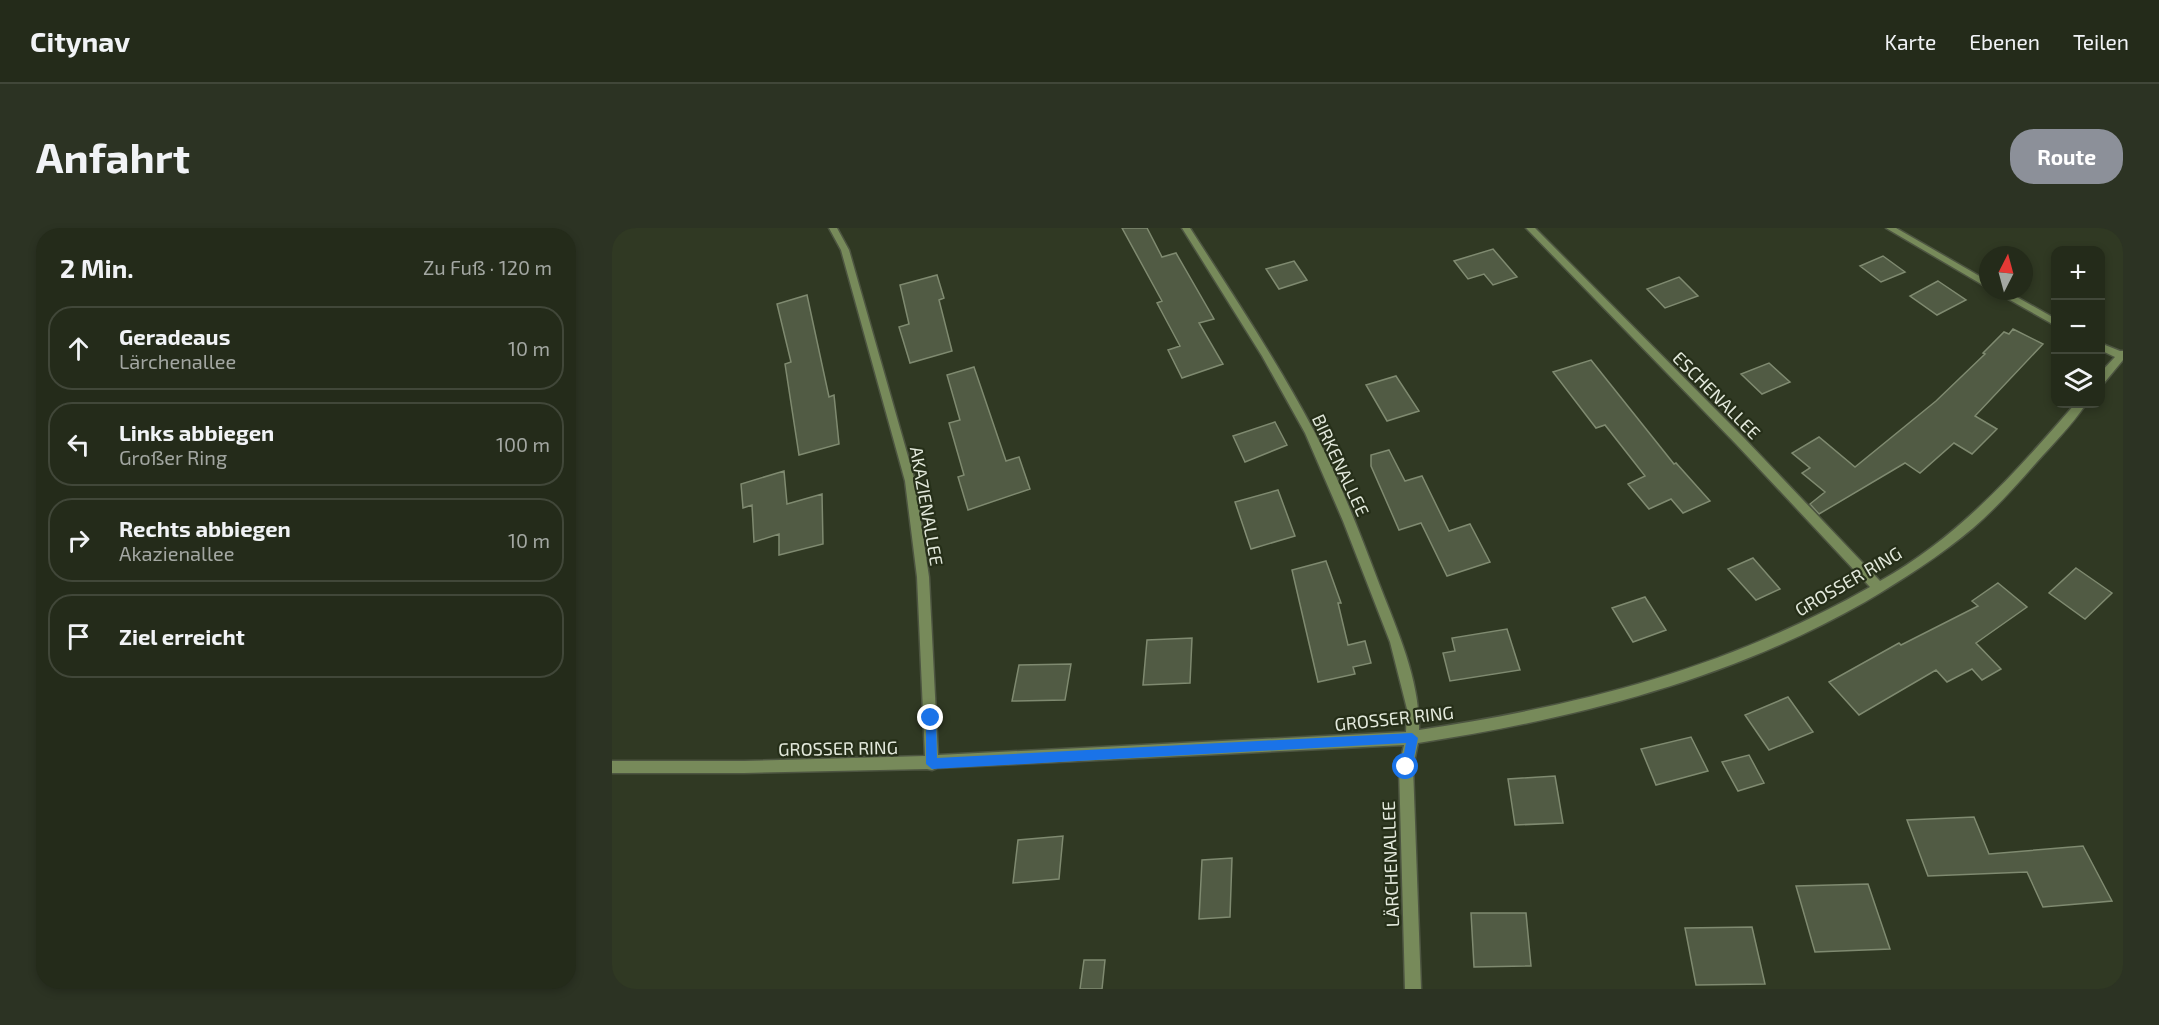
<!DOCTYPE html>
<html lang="de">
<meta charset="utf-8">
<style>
:root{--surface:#242b1a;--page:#2c3323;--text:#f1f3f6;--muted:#a3a7a2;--line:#414739;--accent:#8c9099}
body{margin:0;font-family:"Exo 2",sans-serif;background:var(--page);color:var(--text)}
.controls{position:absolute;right:18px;top:18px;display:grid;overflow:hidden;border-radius:12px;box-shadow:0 3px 9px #0003}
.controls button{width:54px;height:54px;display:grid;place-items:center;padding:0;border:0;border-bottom:2px solid var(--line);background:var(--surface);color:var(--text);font:30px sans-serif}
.compass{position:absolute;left:1367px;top:18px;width:54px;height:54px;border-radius:50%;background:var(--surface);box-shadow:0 3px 9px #0003;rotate:6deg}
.stop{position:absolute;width:18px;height:18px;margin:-14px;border:4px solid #1a73e8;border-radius:50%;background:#fff}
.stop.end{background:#1a73e8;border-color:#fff;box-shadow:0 2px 6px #0008}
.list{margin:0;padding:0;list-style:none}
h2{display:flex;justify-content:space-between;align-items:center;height:78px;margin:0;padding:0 24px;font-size:26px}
h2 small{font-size:20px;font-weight:400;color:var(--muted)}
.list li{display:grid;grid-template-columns:39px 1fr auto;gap:18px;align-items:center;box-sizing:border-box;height:84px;margin:0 12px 12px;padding:0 12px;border:2px solid var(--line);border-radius:24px}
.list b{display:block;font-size:22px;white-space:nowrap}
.list p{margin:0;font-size:20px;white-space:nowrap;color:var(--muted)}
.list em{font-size:20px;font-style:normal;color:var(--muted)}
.icon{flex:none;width:33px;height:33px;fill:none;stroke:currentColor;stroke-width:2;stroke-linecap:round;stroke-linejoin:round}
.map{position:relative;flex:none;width:1511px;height:761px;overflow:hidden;border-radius:24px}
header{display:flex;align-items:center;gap:36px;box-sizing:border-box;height:84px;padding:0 30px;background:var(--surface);border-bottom:2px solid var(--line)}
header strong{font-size:28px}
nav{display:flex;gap:33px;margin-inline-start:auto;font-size:21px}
.intro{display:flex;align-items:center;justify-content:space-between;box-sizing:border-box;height:144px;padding:0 36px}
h1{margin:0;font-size:42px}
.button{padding:15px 27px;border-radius:24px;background:var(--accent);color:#fff;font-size:21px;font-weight:700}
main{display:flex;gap:36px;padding:0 36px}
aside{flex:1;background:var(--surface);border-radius:24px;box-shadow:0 3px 9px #0003}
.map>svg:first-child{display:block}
.building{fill:#515b44;stroke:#7f8a70;stroke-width:1.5}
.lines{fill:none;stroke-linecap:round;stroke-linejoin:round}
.minor-casing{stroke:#4d5541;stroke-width:3}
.minor{fill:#778a5a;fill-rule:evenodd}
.route{fill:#1a73e8}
.labels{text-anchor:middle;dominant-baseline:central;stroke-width:4.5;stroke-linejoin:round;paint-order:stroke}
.street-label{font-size:18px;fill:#e3e9dc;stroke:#262f19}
</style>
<header>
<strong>Citynav</strong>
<nav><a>Karte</a><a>Ebenen</a><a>Teilen</a></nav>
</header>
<div class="intro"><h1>Anfahrt</h1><a class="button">Route</a></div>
<main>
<aside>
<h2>2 Min.<small>Zu Fuß · 120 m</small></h2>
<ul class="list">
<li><svg class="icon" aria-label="ahead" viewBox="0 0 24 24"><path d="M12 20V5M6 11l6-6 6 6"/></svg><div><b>Geradeaus</b><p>Lärchenallee</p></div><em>10 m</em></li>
<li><svg class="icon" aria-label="left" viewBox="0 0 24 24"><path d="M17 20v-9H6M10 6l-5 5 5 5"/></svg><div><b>Links abbiegen</b><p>Großer Ring</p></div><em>100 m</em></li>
<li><svg class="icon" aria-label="right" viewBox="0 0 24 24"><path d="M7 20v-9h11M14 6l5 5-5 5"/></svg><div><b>Rechts abbiegen</b><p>Akazienallee</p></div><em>10 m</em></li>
<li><svg class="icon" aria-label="arrive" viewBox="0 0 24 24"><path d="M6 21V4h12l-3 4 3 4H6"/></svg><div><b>Ziel erreicht</b></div></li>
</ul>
</aside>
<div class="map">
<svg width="1511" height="761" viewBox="0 0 1511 761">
<rect width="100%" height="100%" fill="#303923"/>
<!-- building -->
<path class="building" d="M510 0H535L550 29 564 25 602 91 587 95 611 136 570 150 556 122 568 118 545 75 550 73Z
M881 21 905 49 881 57 872 46 856 51 842 33Z
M1271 28 1293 44 1269 54 1248 38Z
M682 33 695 52 667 61 654 41Z
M325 47 332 70 327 72 340 123 298 135 287 99 297 96 288 57Z
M1067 49 1086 68 1053 80 1035 61Z
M1326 53 1354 72 1325 87 1298 68Z
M195 67 217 169 222 167 227 216 187 227 173 136 179 134 165 76Z
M1401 101 1431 116 1363 188 1385 201 1360 226 1342 215 1308 245 1293 235 1207 286 1198 276 1213 264 1190 245 1198 240 1180 225 1207 209 1243 239 1324 173 1373 126 1371 125 1392 104 1397 106Z
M979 132 1062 236 1064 235 1098 273 1071 285 1059 271 1037 281 1016 256 1033 248 993 197 984 200 941 144Z
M1157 135 1178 154 1150 166 1129 146Z
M362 139 394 233 407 229 418 261 356 282 346 249 352 247 337 195 348 192 335 147Z
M784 148 807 183 775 193 754 157Z
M663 194 675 217 633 234 621 208Z
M777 222 793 253 810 248 837 303 858 296 878 334 835 348 809 295 787 302 759 238V227Z
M172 243 175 276 210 266 211 316 167 327V306L142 314 140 277 131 280 129 256Z
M666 262 683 308 639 321 623 274Z
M1141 330 1168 361 1144 372 1116 341Z
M714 333 729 375H726L736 417 753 413 759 435 741 439 743 446 706 454 680 342Z
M1464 340 1500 365 1473 391 1437 365Z
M1386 355 1415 379 1364 415 1389 441 1370 452 1360 441 1335 454 1324 442 1247 487 1217 454 1287 415 1289 417 1366 378 1360 373Z
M1033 369 1054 402 1021 414 1000 380Z
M895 401 908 442 838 453 831 425 843 423 840 410Z
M580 410 578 455 531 457 535 412Z
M459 436 453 472 400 473 407 437Z
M1176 469 1201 504 1157 522 1133 487Z
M1079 509 1096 543 1044 557 1029 521Z
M1137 527 1152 555 1126 563 1110 534Z
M943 548 951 595 903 597 896 551Z
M1362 589 1377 626 1471 618 1500 673 1431 679 1415 644 1316 648 1295 592Z
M451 608 447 651 401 655 406 612Z
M620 630 618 689 587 691 590 632Z
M1256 656 1278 721 1203 724 1184 658Z
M859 685H914L919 738 862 739Z
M1140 699 1153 756 1084 757 1073 700Z
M472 732H493L490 761H468Z"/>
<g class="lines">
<!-- minor casing -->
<g class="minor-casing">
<path id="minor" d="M217 0H225L237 22 303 253 317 349 326 527 794 504 795 481 778 414 731 293 693 205 650 128 570 0H578C621 67 665 133 702 203 728 252 748 306 768 358 786 404 808 453 807 502 971 477 1113 441 1258 359L1124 216 914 0H923L1132 210 1268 353C1347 309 1405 243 1463 176H1474C1460 197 1441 216 1424 235 1404 258 1384 280 1361 300 1328 328 1290 352 1253 374 1115 453 961 491 806 515L801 539 809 761H793L787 539 792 517 325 540 320 542 315 541 132 545H0V533H132L313 528 305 349 293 253 229 22Z
M1274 0H1284L1376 53V60Z
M1382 63H1394L1444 91V98Z
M1488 115 1508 123H1511V132L1492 155H1488V145L1503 129 1488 122Z"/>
</g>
<!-- minor -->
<use href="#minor" class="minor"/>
</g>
<!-- route -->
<path class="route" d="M319 486 324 490 325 530 800 505 806 510 800 539 794 545 789 539 794 515 320 541 314 536V490Z"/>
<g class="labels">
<!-- street labels -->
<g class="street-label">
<text transform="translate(1105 167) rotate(45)">ESCHENALLEE</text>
<text transform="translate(729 237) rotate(65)">BIRKENALLEE</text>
<text transform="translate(315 278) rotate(80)">AKAZIENALLEE</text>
<text transform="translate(1236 353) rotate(-30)">GROSSER RING</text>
<text transform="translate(782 490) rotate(-6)">GROSSER RING</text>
<text transform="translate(226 520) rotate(-1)">GROSSER RING</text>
<text transform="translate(778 636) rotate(-92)">LÄRCHENALLEE</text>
</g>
</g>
</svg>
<div class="controls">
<button>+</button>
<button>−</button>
<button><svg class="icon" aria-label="layers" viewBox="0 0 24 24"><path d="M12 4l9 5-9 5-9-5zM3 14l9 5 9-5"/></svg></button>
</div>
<svg class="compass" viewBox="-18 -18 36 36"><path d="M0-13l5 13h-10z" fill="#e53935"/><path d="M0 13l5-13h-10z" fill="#a3a7a2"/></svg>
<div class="stop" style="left:794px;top:539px"></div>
<div class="stop end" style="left:319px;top:490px"></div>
</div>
</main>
